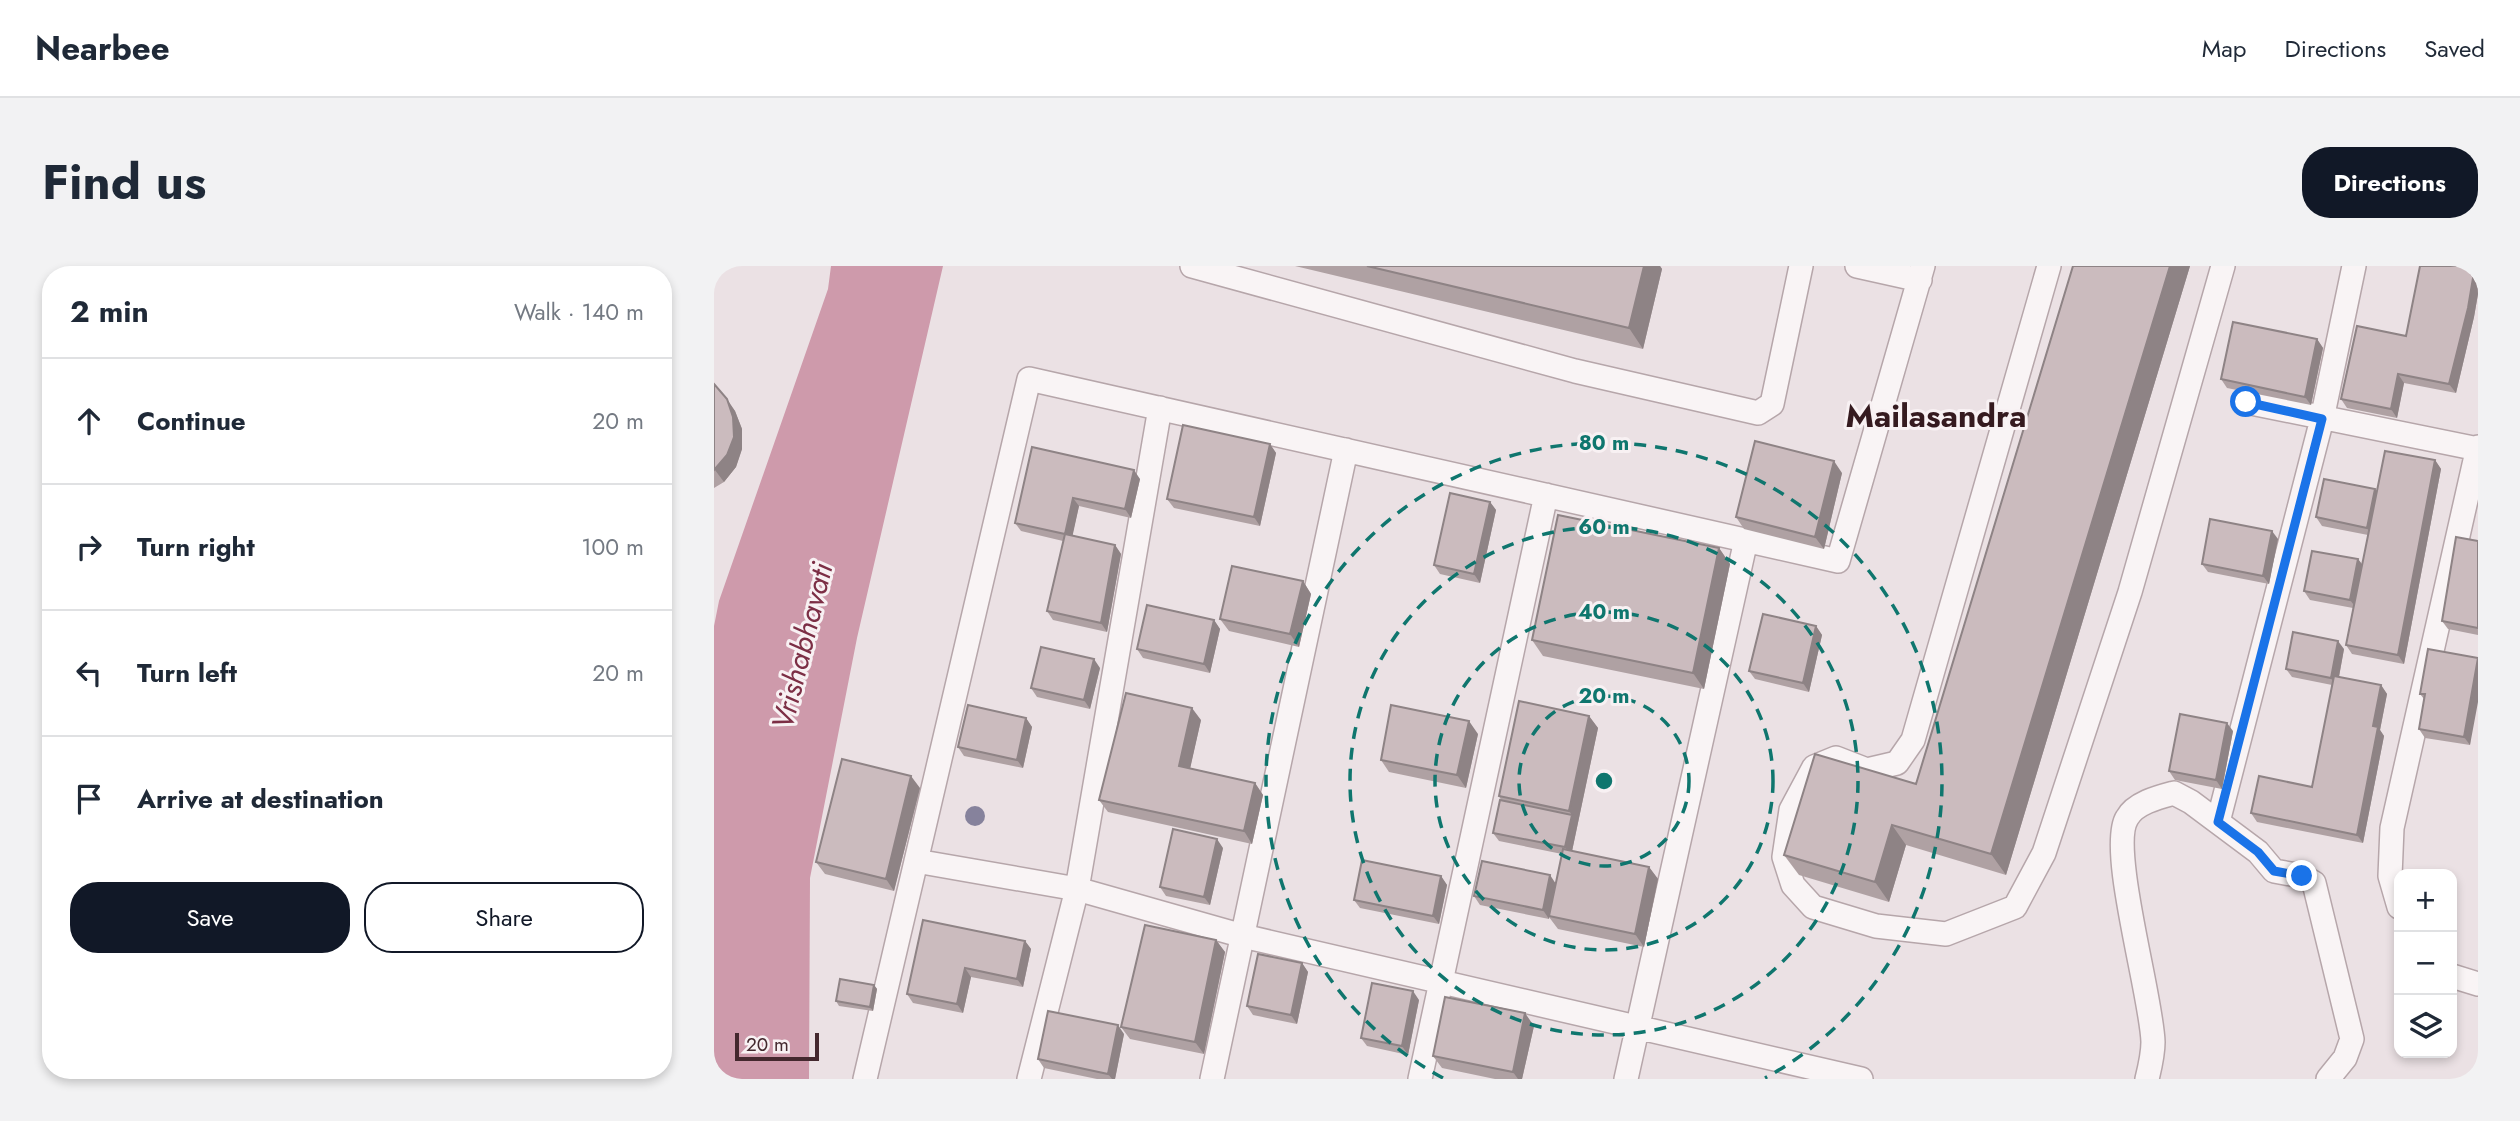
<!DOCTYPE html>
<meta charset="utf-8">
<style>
:root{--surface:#fff;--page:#f2f2f3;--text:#1f2937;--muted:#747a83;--line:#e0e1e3;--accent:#111827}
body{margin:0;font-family:Jost,sans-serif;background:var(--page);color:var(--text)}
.controls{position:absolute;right:21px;bottom:21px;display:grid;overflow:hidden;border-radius:14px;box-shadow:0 4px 10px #0003}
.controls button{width:63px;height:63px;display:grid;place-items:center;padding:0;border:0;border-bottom:2px solid var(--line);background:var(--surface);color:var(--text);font:35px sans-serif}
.scale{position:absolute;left:21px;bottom:18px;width:84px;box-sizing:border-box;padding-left:7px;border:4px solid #44282e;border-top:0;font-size:19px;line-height:24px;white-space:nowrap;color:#44282e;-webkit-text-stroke:5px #f8f1f3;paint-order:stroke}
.stop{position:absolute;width:21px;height:21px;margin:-16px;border:5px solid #1a73e8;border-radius:50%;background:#fff}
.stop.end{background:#1a73e8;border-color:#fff;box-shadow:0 2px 7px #0008}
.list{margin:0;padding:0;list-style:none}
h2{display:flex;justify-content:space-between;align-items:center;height:91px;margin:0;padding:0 28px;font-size:30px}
h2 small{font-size:23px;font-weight:400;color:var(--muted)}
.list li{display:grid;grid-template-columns:46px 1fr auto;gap:21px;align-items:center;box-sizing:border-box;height:126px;padding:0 28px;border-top:2px solid var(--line)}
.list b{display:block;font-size:26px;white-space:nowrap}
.list em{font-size:23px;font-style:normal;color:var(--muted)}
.actions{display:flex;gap:14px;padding:21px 28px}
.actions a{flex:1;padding:16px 0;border:2px solid var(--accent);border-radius:28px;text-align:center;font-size:24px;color:var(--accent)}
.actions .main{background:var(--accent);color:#fff}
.icon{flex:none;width:38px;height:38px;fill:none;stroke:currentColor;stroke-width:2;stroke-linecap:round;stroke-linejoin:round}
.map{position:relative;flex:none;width:1764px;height:813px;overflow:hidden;border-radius:28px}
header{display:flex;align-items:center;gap:42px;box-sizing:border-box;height:98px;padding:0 35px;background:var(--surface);border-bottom:2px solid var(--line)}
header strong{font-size:33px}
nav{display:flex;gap:38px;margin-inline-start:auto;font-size:24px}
.intro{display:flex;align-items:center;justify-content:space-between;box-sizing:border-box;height:168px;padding:0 42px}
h1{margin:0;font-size:49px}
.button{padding:18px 32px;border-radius:28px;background:var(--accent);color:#fff;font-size:24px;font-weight:700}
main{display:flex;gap:42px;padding:0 42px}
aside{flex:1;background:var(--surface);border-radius:28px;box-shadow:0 4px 10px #0003}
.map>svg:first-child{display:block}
.water{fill:#ce9aab}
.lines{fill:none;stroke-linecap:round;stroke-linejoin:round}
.street-casing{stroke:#b6a6aa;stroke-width:26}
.street{stroke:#f9f4f5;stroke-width:23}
.tree{fill:#86829c}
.wall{fill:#afa1a3}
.shaded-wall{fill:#8e8385}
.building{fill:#cbbbbe;stroke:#8e8385;stroke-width:2}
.route{stroke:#1a73e8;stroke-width:9}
.ring{fill:none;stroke:#0f766e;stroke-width:3.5;stroke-dasharray:12 9}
.labels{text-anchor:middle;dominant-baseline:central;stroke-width:6;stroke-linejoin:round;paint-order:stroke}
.water-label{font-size:30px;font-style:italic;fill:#7c2e45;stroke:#f8f1f3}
.quarter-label{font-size:32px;font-weight:bold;fill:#351a1f;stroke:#f8f1f3}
.centre{fill:#0f766e;stroke:#f8f1f3;stroke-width:3.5}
.ring-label{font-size:21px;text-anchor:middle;font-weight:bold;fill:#0f766e;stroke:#f8f1f3;stroke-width:6;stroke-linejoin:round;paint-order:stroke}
</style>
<header>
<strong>Nearbee</strong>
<nav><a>Map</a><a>Directions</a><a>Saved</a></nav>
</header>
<div class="intro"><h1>Find us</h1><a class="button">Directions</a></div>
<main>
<aside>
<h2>2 min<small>Walk · 140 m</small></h2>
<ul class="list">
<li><svg class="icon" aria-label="ahead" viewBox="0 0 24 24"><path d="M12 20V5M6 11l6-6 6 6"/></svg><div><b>Continue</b></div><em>20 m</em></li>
<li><svg class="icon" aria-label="right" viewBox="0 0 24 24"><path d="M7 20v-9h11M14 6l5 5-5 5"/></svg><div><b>Turn right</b></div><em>100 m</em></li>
<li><svg class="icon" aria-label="left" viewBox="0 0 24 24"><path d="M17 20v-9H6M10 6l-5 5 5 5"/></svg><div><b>Turn left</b></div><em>20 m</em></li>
<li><svg class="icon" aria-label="arrive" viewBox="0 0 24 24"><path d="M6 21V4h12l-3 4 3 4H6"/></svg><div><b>Arrive at destination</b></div></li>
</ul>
<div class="actions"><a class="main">Save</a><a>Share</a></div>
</aside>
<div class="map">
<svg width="1764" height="813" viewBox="0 0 1764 813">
<rect width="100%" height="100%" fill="#ebe1e4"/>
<!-- water -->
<path class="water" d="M117 0H229L143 372 96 612 95 813H0V360L5 335 114 23Z"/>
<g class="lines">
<!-- street casing -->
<g class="street-casing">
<path id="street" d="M478 0 861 105 1044 147 1058 138 1087 0
M1143 0 1206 14
M1335 0 1199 474 1183 497 1153 504 1122 492 1100 501 1077 544 1070 591 1079 619 1099 641 1162 660 1232 668 1301 641 1330 587 1416 326 1509 0
M1532 136 1764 183
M1504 556 1608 153 1640 0
M202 595 363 623 529 670 1147 813
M1685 641 1676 610 1678 562 1764 181
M1738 710 1764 718
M151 813 315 113 1124 295 1209 0
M315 813 363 623 446 142
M498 813 632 184
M706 813 832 229
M912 813 1032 274
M1433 813C1436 801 1439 789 1439 776 1438 731 1394 582 1413 552 1421 537 1445 531 1460 527L1477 536 1544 586 1560 605 1588 610 1600 617 1638 773 1631 792 1614 813"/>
</g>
<!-- street -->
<use href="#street" class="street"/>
</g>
<!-- trees -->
<circle class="tree" cx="261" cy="550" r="10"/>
<!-- wall -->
<path class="wall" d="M581 0H946L948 3 929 83Z
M1359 0H1476L1292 609 1192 579 1175 636 1085 609 1070 589 1202 518Z
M1764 0V28L1760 51 1742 127 1690 117 1683 152 1633 142 1627 133Z
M1603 73 1609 82 1597 139 1513 122 1507 113Z
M0 118 21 145 28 163V183L22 201 10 216 0 222Z
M556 178 562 187 546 260 460 242 453 233Z
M318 181 426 213 417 252 365 240 358 270 401 279 407 288 393 366 339 354 333 345 349 275 307 265 301 257Z
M1721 194 1727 203 1690 398 1638 388 1632 379 1639 342 1596 334 1590 325 1644 293 1648 299 1654 269 1608 260 1602 251 1663 225Z
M1128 207 1110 283 1030 263 1022 251Z
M776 236 782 244 766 317 726 308 720 299Z
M1564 273 1555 318 1494 306 1488 298Z
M1764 275V369L1734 363 1728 355Z
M1005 282 1016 298 990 423 829 390 818 374Z
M589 315 597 328 585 381 515 365 506 353Z
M500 354 506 363 496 407 429 392 423 383Z
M1102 360 1108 369 1095 426 1041 413 1035 405Z
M1630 383 1625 411 1667 419 1673 428 1666 464 1670 470 1649 577 1543 556 1537 547 1598 521 1618 419 1578 411 1572 403Z
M1764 392 1756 479 1711 472 1705 463 1710 433 1706 428Z
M386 402 376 443 323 431 317 422Z
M875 450 884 462 858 585 935 601 944 613 930 681 844 663 835 651V653L766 639 760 630 842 617 848 588 785 575 779 567 787 534 785 530Z
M312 452 318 461 309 502 250 490 244 481Z
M487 454 476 502 541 517 549 529 538 578 394 546 385 534Z
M1519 465 1508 523 1461 514 1455 505Z
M764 468 752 522 675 506 667 494Z
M206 522 180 625 111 608 102 596Z
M509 582 496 639 452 630 446 621Z
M727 610 733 619 725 658 646 642 640 634Z
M502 674 511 686 490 788 416 773 407 761Z
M311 675 317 683 309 721 257 711 249 747 199 737 193 728Z
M588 697 594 706 583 758 539 749 533 740Z
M160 719 163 723 159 745 125 740 122 735Z
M705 734 694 789 653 780 647 772Z
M820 760 808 813H781L728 802 719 790Z
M410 768 401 813H383L330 802 324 793Z"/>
<!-- shaded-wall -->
<path class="shaded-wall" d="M930 0H946L948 3 929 83 915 62Z
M1456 0H1476L1292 609 1277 588Z
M1761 0H1764V28L1760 51 1742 127 1735 118Z
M1603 73 1609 82 1597 139 1591 131Z
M1684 108 1690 117 1683 152 1677 143Z
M13 133 21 145 28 163V183L22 201 10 216 1 204Z
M556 178 562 187 546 260 540 251Z
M1721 194 1727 203 1690 398 1684 389Z
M1120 195 1128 207 1110 283 1101 271Z
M420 204 426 213 417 252 411 243Z
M1661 223 1667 231 1659 270 1653 262Z
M359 232 365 240 357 277 351 268Z
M776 236 782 244 766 317 760 308Z
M1558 265 1564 273 1555 318 1549 310Z
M401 279 407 288 393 366 387 357Z
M1005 282 1016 298 990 423 979 407Z
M1644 293 1651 302 1643 343 1636 334Z
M589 315 597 328 585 381 576 368Z
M500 354 506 363 496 407 490 398Z
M1102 360 1108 369 1095 426 1089 417Z
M1624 375 1630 383 1623 421 1617 412Z
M1764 392V436L1756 479 1750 471Z
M380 393 386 402 376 443 370 434Z
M1667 419 1673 428 1666 464 1670 470 1649 577 1643 569 1659 460Z
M478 442 487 454 474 512 465 500Z
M875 450 884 462 857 590 851 581 858 549 855 545Z
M312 452 318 461 309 502 303 494Z
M755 455 764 468 752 522 743 509Z
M1513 457 1519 465 1508 523 1502 514Z
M197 510 206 522 180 625 172 613Z
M541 517 549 529 538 578 530 565Z
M1178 559 1192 579 1175 636 1161 616Z
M503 573 509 582 496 639 490 631Z
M935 601 944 613 930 681 921 668Z
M836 609 842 618 835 653 829 644Z
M727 610 733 619 725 658 719 650Z
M502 674 511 686 490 788 481 776Z
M311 675 317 683 309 721 303 713Z
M588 697 594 706 583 758 577 749Z
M251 702 257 711 249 747 243 738Z
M160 719 163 723 159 745 156 741Z
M699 725 705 734 694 789 688 780Z
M811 747 820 760 808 813H804L799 806Z
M404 759 410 768 401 813H398L394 808Z"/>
<!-- building -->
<path class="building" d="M653 0H930L915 62Z
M1359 0H1456L1277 588 1178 559 1161 616 1070 589 1101 488 1202 518Z
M1706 0H1761L1754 42 1735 118 1684 108 1677 143 1627 133 1643 60 1692 70Z
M1519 56 1603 73 1591 131 1507 113Z
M0 118 13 133 19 151 20 171 13 189 0 204Z
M469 159 556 178 540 251 453 233Z
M1041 175 1120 195 1101 271 1022 251Z
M318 181 420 204 411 243 359 232 351 268 301 257Z
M1671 185 1721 194 1684 389 1632 379Z
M1610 213 1661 223 1653 262 1602 251Z
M736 227 776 236 760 308 720 299Z
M844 249 1005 282 979 407 818 374Z
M1496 253 1558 265 1549 310 1488 298Z
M351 268 401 279 387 357 333 345Z
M1742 271 1764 275V362L1728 355Z
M1598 285 1644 293 1636 334 1590 325Z
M518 300 589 315 576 368 506 353Z
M433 339 500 354 490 398 423 383Z
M1049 348 1102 360 1089 417 1035 405Z
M1579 366 1624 375 1617 412 1572 403Z
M327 381 380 393 370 434 317 422Z
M1714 383 1764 392 1750 471 1705 463 1711 428H1706Z
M1620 410 1667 419 1659 460 1664 461 1643 569 1537 547 1545 510 1598 521Z
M412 427 478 442 465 500 541 517 530 565 385 534Z
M805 435 875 450 855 545 785 530Z
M254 439 312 452 303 494 244 481Z
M677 439 755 455 743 509 667 494Z
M1466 448 1513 457 1502 514 1455 505Z
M128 493 197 510 172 613 102 596Z
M786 534 858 549 851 581 779 567Z
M459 563 503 573 490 631 446 621Z
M849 583 935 601 921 668 835 650Z
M648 594 727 610 719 650 640 634Z
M768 595 836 609 829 644 760 630Z
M209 654 311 675 303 713 251 702 243 738 193 728Z
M431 659 502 674 481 776 407 761Z
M544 688 588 697 577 749 533 740Z
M126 713 160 719 156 741 122 735Z
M658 717 699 725 688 780 647 772Z
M731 731 811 747 799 806 719 790Z
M334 745 404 759 394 808 324 793Z"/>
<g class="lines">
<!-- route -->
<path class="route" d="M1532 136 1608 153 1504 556 1544 586 1560 605 1588 610"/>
</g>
<!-- distance rings -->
<g class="ring">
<circle cx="890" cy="515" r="85"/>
<circle cx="890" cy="515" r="169"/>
<circle cx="890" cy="515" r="254"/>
<path d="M729 812A338 338 0 1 1 1051 812"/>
</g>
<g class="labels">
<!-- water labels -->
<g class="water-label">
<text transform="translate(88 380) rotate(-76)">Vrishabhavati</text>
</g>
<!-- quarter labels -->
<g class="quarter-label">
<text x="1222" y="150">Mailasandra</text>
</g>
</g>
<circle cx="890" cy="515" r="10" class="centre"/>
<g class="ring-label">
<text x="890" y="184">80 m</text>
<text x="890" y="268">60 m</text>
<text x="890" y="353">40 m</text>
<text x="890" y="437">20 m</text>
</g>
</svg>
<div class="controls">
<button>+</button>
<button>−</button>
<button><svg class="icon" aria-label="layers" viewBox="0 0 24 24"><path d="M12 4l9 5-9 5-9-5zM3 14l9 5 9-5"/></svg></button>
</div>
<div class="scale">20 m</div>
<div class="stop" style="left:1532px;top:136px"></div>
<div class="stop end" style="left:1588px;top:610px"></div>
</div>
</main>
